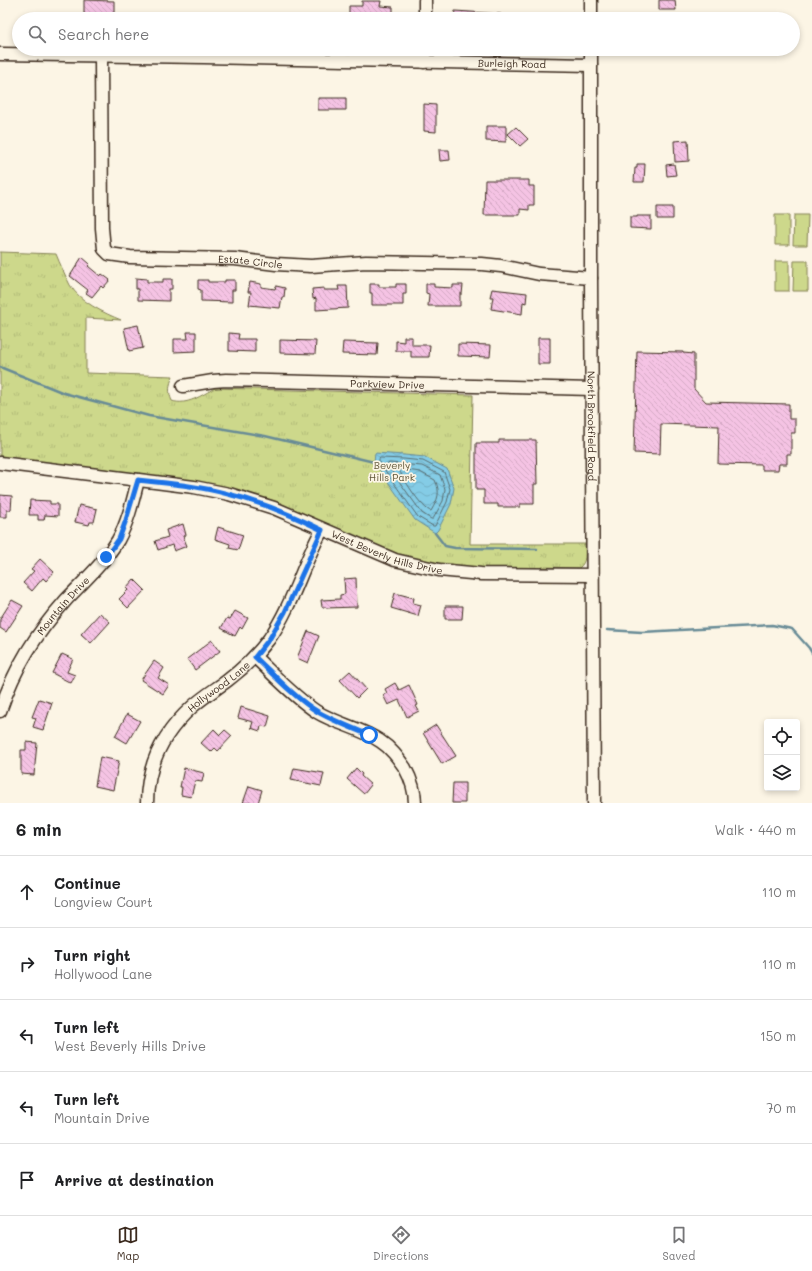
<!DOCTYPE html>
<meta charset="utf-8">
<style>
:root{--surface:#fff;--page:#f2f2f2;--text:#202124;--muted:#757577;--line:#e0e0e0;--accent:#3b2a1e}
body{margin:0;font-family:Mali,sans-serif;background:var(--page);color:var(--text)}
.controls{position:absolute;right:12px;bottom:12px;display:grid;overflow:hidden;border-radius:4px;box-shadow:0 2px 6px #0003}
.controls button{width:36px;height:36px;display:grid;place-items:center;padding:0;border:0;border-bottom:1px solid var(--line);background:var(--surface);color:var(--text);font:20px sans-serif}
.stop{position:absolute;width:12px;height:12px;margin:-9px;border:3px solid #1a73e8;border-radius:50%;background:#fff}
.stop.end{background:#1a73e8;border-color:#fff;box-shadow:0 1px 4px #0008}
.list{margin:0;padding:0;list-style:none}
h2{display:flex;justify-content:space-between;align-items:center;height:52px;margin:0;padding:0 16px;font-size:17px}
h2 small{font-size:13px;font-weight:400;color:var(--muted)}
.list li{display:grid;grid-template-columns:26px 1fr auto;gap:12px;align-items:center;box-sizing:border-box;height:72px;padding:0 16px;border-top:1px solid var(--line)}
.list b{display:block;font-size:15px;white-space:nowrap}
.list p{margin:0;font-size:13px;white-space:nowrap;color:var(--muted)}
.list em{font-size:13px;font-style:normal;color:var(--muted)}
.icon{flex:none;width:22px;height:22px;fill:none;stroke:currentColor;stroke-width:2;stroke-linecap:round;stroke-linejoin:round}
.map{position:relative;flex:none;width:812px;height:803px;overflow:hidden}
.search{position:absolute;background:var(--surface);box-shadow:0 2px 6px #0003;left:12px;right:12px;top:12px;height:44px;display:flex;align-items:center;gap:10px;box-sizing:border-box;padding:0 14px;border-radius:22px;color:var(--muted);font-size:15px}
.sheet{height:412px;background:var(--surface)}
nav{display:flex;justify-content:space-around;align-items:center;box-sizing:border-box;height:56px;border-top:1px solid var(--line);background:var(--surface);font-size:11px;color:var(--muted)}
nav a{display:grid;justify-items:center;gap:2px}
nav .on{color:var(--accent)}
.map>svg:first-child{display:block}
.grass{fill:#cdd88b;stroke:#848154}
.park{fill:url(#park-tufts);stroke:#848154}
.water{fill:url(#water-waves);stroke:#678b96}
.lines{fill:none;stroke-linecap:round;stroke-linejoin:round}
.shore{stroke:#586b6e;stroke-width:1}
.stream{stroke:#678b96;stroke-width:2.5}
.building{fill:url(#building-back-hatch);stroke:#3b2a1e}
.minor-casing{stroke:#3b2a1e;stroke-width:15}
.minor{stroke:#fcf5e5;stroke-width:12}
.route{stroke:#1a73e8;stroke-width:5}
.labels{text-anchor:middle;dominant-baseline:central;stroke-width:3.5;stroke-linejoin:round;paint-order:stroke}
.street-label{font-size:10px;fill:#3b2a1e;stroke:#fcf5e5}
.park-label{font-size:10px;fill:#605639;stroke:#fcf5e5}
</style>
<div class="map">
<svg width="812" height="803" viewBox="0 0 812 803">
<defs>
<pattern id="park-tufts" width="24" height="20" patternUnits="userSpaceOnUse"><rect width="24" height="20" fill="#cdd88b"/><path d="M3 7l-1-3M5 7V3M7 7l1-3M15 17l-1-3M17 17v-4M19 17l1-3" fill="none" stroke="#b1ba78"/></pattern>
<pattern id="water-waves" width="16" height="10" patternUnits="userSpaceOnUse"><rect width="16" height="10" fill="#84cce6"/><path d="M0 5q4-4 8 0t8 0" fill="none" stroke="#73afc5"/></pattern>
<pattern id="building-back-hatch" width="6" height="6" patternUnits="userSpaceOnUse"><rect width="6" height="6" fill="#f5c3e4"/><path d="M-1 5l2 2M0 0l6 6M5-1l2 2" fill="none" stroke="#d3a8c3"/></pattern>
</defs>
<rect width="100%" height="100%" fill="#fcf5e5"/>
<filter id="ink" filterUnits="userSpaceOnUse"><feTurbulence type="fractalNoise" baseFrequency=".025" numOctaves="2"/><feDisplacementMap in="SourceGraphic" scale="8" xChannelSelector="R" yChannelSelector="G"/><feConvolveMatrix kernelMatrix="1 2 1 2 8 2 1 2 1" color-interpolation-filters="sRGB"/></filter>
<g filter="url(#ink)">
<!-- grass -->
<path class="grass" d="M775 215H789V245H775Z
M794 215H808L807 245H793Z
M775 261H789V291H775Z
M794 261H808V291H793Z"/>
<!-- park -->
<path class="park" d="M0 252 56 254C60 264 65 275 70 285 80 302 104 313 121 320L86 318V373L173 376C169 385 168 392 172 401 187 406 202 395 215 388L473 395 470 544H585C585 553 587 562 579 568L542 567 539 572 477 571 404 559 277 505 0 460Z"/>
<!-- water -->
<path class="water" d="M375 453 404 455 425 457 447 469 454 488 451 504 438 530 435 533 415 520 374 462Z"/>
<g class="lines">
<!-- shore -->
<path class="shore" d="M381 458 404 459 423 461 444 472 450 489 447 502 435 526H433L418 517 379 462V459Z
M390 463 422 466 440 475 445 489 443 501 433 519H431L422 513 388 466V464Z
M401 469 420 472 435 480C441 493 438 499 431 511 422 509 405 481 400 472Z"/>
<!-- stream -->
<path class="stream" d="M0 367 64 393 149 416 265 436 374 462
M435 533 445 546 455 548 537 549
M607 630 642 632 772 625 792 629 809 648 812 653"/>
</g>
<!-- building -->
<path class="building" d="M84 0 114 1V14H97V18H84Z
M659 0H675L676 10H659Z
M362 1H381L380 6 393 7V19H349V6H362Z
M455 11 501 14V19H454Z
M318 98H346V110H318Z
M424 104 436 105V132L424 131Z
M486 126H506V142L486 141Z
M516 127 528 139 520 146 508 134Z
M688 140 689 161 675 162 674 141Z
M439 150H449L450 160 440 161Z
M637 164H645L644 182H634L635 168H637Z
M674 164 676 175 667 176 666 165Z
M485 180H529V186H534V205H529V210L520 209V215H484Z
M657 207H673V219H657Z
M637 216H651V229L630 228V217H637Z
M82 257 90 264 88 266 100 276 102 274 110 280 103 288 101 286 92 297 86 293 88 290 70 276Z
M136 278 147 279V282H163V279H172V289H169V301L138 300V289H136Z
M198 280H208V282H225V280H235V290H232V302L201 301V290L198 289Z
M250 282 261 284V287L275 289 276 286 285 288 284 297H282L280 308 249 305 251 292H248Z
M370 284H379V287H396V284H406V294H403V305H372V293H370Z
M426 284H434V287L453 288V285H463L462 294H460V306H428L429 294 426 293Z
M338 286H347L348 308 316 310V298L313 299 312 289 324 288V290H339Z
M492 289 527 293 526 303 523 302 522 314 491 309 493 297H490Z
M138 325 143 348 129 351 124 328Z
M187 332H196V351L174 352V339H188Z
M229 333 239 334 238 339H255V352L229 351Z
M404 337H412V345H430L429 357H411V351H396V341L404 342Z
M538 338H550V364H538Z
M280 340 316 341 315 354 280 353Z
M343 342 378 343 377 355 342 354Z
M458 344 491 345 490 357 458 356Z
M637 351 683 352V353L694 354V389L706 402 789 404V419H795V433H791V454H787V464H779L778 470H762V465L718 464 719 426 661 424 660 454 634 453Z
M499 440H536L537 484H534V504H520V507H498V504H484V490H476V443H499Z
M0 495 12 496 11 510H7V517H0Z
M30 500 50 501V504H58V516L45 515 44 520H38V515H29Z
M79 505 97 509 94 522H90L89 525 75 522Z
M183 524 186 535 183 536 187 546 174 551 172 545 158 550 155 541 168 537 166 530Z
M218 527 243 535 238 550 229 548 230 544 215 539Z
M40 559 54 572 46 581 43 578 32 591 23 583 34 571 31 569Z
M356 578 357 607 326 608V607H322L321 600 340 599V595L345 594 344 579Z
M134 579 145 590 128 608 119 599 128 590 126 588Z
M395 593 414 598 413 603 421 605 418 616 391 608Z
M12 600 23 606 6 632 0 628V619Z
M445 606H463L462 619H445Z
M235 611 248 618 242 629 240 627 235 636 221 628 227 618 230 619Z
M100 613 110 622 91 643 81 634Z
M308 631 319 636 308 663 297 658Z
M212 640 220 651 195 670 187 659Z
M62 654 73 659 67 672 75 675 71 683 52 673Z
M154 661 164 668 158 678 169 685 163 694 141 680Z
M350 671 366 689 357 698 340 680Z
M395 683 399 690 409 685 418 705 416 706 419 711 407 717 399 700 388 705 383 695 387 693 385 689Z
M39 699 52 703 43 730 33 727 36 718 32 717Z
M241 707 270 716 267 727 261 726 260 731 251 728 253 722 238 718Z
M127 714 140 721 127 743 115 736Z
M436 725 456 756 442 764 423 733Z
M214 729 220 735 225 730 232 736 218 751 215 748 211 752 201 743Z
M26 742 37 743 34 775 21 774V750H26Z
M100 757 119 761 113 790 95 786Z
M184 768 204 773 202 782 195 781 191 797 181 795 182 787H180Z
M294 768 324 773 321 786 291 780Z
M356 768 362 774 361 776 371 785 364 794 347 779Z
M453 783H465V803H452Z
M249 786 262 790 258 803H243Z"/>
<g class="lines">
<!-- minor casing -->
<g class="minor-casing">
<g id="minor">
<path d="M425 19V0"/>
<path d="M591 19V0"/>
<path id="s1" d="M591 49V278L594 803"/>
<path id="s2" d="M0 54 204 57 591 65"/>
<path id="s3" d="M101 55 102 228 104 249 109 254 130 257 235 259 276 264 311 266 366 262 482 264 501 266 539 274 591 278"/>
<path d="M424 62V49"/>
<path id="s4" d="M183 386 213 381 226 380 592 389"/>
<path id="s5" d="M0 463 155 482 194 487 229 494 274 508 395 560 439 570 481 574 592 575"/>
<path d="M255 657C274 675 294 697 317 712 337 724 361 728 380 741 391 748 398 758 405 768 411 779 415 790 415 803"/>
<path id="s6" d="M0 711C15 667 35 635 66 600 84 581 104 563 118 540 128 522 133 500 138 480"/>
<path id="s7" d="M147 803C147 764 163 733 192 707 203 697 216 689 228 680 244 668 257 655 269 639 293 605 302 565 322 530"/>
</g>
</g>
<!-- minor -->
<use href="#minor" class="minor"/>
</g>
</g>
<g class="lines" filter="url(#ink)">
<!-- route -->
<path class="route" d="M106 557 119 539 126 520 138 480C168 483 199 486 228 494 261 502 292 515 322 530L285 612 270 638 255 657C273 674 296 699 318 712 334 721 352 728 369 735"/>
</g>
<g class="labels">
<!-- street labels -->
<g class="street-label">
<text stroke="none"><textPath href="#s2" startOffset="512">Burleigh Road</textPath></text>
<text stroke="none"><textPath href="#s3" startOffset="343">Estate Circle</textPath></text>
<text stroke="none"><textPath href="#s4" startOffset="205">Parkview Drive</textPath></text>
<text stroke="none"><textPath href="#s1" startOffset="377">North Brookfield Road</textPath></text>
<text stroke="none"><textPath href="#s5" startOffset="400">West Beverly Hills Drive</textPath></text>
<text stroke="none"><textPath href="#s6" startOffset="124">Mountain Drive</textPath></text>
<text stroke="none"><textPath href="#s7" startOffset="143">Hollywood Lane</textPath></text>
</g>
<!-- park labels -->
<g class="park-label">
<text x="392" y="465">Beverly<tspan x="392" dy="12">Hills Park</tspan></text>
</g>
</g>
</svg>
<div class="controls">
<button><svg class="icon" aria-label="locate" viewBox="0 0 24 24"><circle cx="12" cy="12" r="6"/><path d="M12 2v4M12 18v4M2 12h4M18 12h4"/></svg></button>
<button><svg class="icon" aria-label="layers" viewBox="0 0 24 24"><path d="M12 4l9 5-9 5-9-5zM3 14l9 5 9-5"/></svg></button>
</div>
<div class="stop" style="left:369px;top:735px"></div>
<div class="stop end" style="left:106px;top:557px"></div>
<div class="search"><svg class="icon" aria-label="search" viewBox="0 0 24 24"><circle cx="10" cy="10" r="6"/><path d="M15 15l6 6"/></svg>Search here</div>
</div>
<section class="sheet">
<h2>6 min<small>Walk · 440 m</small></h2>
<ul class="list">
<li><svg class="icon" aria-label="ahead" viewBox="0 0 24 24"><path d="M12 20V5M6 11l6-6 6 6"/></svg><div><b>Continue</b><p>Longview Court</p></div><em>110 m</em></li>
<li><svg class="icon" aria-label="right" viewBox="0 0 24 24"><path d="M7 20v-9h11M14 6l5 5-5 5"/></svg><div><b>Turn right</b><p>Hollywood Lane</p></div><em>110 m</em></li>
<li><svg class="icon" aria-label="left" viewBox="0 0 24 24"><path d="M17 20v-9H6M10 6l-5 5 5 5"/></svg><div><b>Turn left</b><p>West Beverly Hills Drive</p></div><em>150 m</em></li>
<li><svg class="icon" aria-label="left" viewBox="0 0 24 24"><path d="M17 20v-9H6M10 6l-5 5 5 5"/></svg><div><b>Turn left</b><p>Mountain Drive</p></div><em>70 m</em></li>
<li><svg class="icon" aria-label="arrive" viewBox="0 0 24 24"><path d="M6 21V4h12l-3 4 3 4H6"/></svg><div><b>Arrive at destination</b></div></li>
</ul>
</section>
<nav>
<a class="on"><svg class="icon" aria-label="map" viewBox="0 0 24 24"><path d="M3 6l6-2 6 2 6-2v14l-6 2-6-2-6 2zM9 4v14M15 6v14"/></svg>Map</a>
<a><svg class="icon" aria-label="directions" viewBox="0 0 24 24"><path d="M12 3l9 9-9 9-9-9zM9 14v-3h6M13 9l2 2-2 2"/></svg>Directions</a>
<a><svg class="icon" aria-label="saved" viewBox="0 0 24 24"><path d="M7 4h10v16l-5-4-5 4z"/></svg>Saved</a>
</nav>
